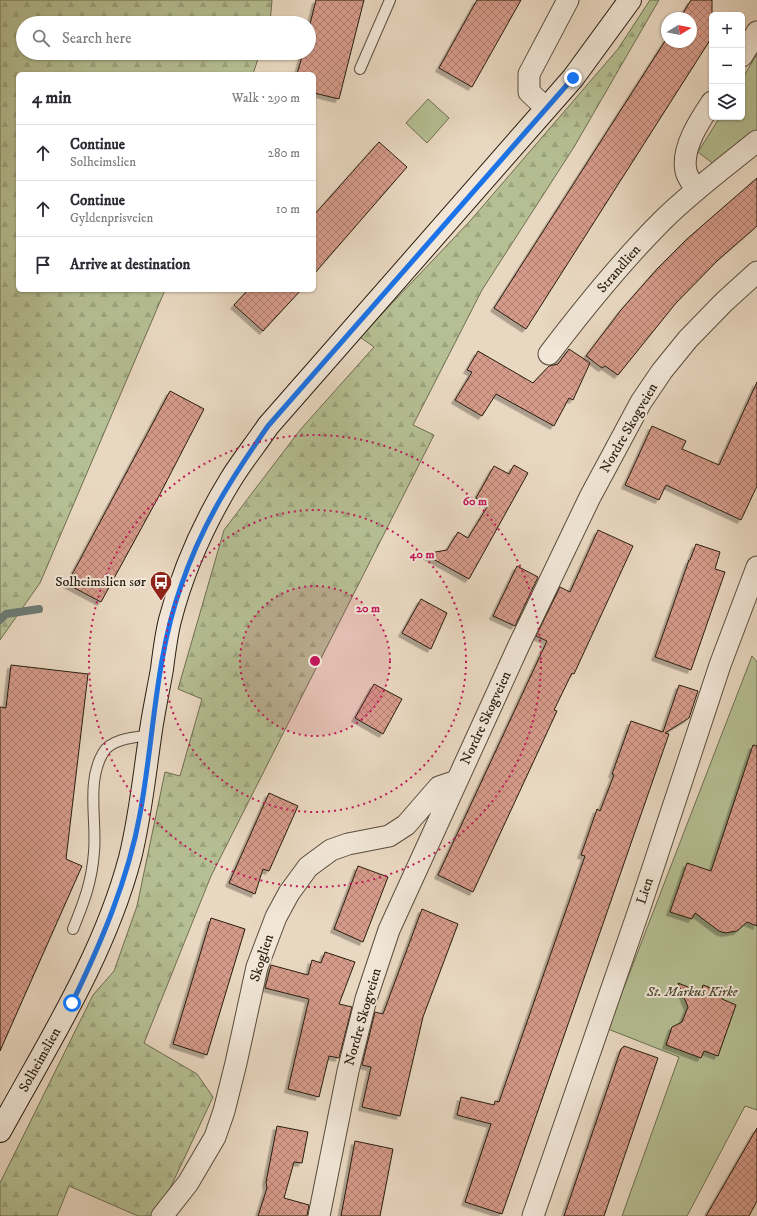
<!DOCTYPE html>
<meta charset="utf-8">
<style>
:root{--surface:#fff;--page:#f2f2f3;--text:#2b2b33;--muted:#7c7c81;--line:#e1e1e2}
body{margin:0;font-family:"IM FELL DW Pica",serif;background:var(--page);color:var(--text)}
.controls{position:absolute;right:12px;top:12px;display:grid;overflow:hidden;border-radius:6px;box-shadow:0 1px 3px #0004}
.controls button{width:36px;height:36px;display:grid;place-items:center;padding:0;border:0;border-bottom:1px solid var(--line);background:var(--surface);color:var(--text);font:20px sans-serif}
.compass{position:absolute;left:661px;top:12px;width:36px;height:36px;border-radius:50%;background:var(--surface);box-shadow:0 1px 3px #0004;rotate:80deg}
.stop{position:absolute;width:12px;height:12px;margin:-9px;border:3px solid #1a73e8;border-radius:50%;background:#fff}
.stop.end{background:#1a73e8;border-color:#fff;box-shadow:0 1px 4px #0008}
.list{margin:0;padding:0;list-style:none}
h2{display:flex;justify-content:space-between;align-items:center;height:52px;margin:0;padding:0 16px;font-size:17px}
h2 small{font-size:13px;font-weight:400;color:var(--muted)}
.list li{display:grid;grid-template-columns:26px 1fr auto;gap:12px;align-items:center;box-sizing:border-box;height:56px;padding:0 16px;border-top:1px solid var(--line)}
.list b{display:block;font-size:15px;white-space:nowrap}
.list p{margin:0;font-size:13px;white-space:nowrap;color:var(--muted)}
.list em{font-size:13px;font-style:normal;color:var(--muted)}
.icon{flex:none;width:22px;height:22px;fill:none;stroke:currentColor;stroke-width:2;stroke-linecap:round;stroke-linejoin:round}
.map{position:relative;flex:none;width:757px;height:1216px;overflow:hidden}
.search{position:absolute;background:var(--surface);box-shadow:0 1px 3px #0004;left:16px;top:16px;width:300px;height:44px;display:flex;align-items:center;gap:10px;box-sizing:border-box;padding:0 14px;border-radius:22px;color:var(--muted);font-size:15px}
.panel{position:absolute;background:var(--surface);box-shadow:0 1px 3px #0004;left:16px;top:72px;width:300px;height:220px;border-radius:6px}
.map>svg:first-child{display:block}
.green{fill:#b5bf93;stroke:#6e6e51}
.forest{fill:url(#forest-firs);stroke:#6e6e51}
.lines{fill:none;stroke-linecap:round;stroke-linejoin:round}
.stream{stroke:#6b7b74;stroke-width:8}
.building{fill:url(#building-cross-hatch);stroke:#281d0f;filter:url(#shadow)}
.lane-casing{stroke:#584c3c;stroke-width:12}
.street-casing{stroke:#584c3c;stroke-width:23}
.secondary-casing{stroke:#281d0f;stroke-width:24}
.lane{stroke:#f1e6d7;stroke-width:10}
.street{stroke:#f1e6d7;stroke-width:21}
.secondary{stroke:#f1e6d7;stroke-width:22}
.route{stroke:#1a73e8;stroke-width:5}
.ring{fill:none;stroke:#c2185b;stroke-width:2;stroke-dasharray:2 4}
.labels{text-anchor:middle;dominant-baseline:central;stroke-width:4;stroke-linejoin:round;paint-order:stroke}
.street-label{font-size:14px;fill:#281d0f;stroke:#f1e6d7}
.poi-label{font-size:14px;fill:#281d0f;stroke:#f1e6d7;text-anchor:end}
.park-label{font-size:14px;font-style:italic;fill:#524e37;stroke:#f1e6d7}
.centre{fill:#c2185b;stroke:#f1e6d7;stroke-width:2}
.ring-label{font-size:12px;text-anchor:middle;font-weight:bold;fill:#c2185b;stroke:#f1e6d7;stroke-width:4;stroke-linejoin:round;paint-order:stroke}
</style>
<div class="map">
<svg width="757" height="1216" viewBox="0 0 757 1216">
<defs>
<pattern id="forest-firs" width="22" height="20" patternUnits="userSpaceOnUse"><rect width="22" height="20" fill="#b5bf93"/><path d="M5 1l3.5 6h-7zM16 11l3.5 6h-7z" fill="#9ca47e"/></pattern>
<pattern id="building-cross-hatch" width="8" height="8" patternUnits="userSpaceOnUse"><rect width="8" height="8" fill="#d69b8a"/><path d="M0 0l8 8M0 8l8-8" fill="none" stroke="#ae7e6f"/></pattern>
<filter id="shadow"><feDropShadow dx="-3.5" dy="3.5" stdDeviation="0" flood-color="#0004"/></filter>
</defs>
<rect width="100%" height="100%" fill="#e9d8c1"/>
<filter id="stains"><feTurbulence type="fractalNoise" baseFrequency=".005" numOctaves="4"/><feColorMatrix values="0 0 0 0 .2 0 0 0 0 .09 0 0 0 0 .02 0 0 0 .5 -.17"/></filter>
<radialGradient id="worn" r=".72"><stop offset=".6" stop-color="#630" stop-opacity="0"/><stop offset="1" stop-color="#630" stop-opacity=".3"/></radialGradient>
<!-- green -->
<path class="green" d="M757 54V131L715 165 698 152 720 117H742V79Z
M428 99 449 118 427 143 406 123Z
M752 656 757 662V1110L745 1106 687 1216H622L679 1057 608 1029Z"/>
<!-- forest -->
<path class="forest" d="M0 0H272L270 23H23V53H260L253 74H18V290H165L40 583 0 640Z
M650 0H659L574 147 482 290 413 425 434 435 211 876 144 1043 197 1074 213 1097 166 1197 152 1216H138L69 1186 57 1216H0V1183L93 995 114 971 137 906 165 772 180 776 202 699 178 689 224 530 300 430 374 347 360 337 470 221 618 49Z"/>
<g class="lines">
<!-- stream -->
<path class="stream" d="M0 620 6 614 39 609"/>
</g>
<!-- building -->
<path class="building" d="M316 0H364L339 99 314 93V74H297L303 53H309V28Z
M477 0H521L472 87 439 68Z
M691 0H712V37L526 329 494 308 667 38V42H691V18H680Z
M379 142 407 167 314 274V215Z
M757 178V226L718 260 676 303 618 375 605 366 602 368 586 356 621 310 657 269 687 239Z
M248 290H301L263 331 234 305Z
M569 349 590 363 573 400 569 398 554 426 496 394 482 416 455 400 472 372 467 370 478 351 533 383 549 366 558 364Z
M757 382V486L741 520 666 485 659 500 625 485 652 426 686 441 682 449 719 465Z
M170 391 204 409 159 496 101 602 67 584Z
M514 465 528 473 469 579 424 554 447 550 458 532 468 538 489 504 476 498 494 466 509 474Z
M598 530 633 546 574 674 572 673 554 710 557 711 473 892 438 875 547 641 536 636 560 587 570 592Z
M696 544 720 552 715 569 725 572 691 670 655 657 689 560H690Z
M517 566 538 577 515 626 493 616Z
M421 599 447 613 431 649 402 633Z
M11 665 88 674 66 859 82 866 0 1051V707L6 708Z
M374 684 402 699 383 734 355 718Z
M679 685 698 691 689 718 665 733 669 734 502 1214 465 1202 491 1124 457 1115 461 1097 494 1105 495 1101 499 1102 585 856 581 855 597 809 600 811 614 775 612 774 631 721 663 732Z
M753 745 757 746V926L747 922 737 931 725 933 719 931 695 913 692 919 670 912 687 863 711 871Z
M269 793 298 806 269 871 263 869 255 894 229 883Z
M358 866 388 877 363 942 334 929Z
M422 909 458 924 423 1017 400 1116 362 1107 371 1067 362 1065 375 1012 383 1014Z
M211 918 245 929 207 1055 173 1044Z
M325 952 355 962 339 1004 352 1007 339 1058 329 1056 319 1097 288 1089 309 999 265 988 271 965 308 975 312 960 321 963Z
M678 983 701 992 703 985 724 993 722 999 736 1005 718 1056 704 1051 701 1058 666 1045 672 1027 682 1022 688 1007Z
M624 1046 658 1058 604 1216H564L621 1049Z
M277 1126 308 1132 302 1163 294 1162 284 1198 309 1205 307 1216H258L267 1188 266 1182Z
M757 1128V1201L749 1216H706Z
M355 1141 393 1149 380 1216H341Z"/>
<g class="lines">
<!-- lane casing -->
<g class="lane-casing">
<path id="lane" d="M360 69 390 0
M73 929C84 902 92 881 94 852 97 821 86 782 103 753 110 739 136 737 150 735"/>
</g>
<!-- street casing -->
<g class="street-casing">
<path id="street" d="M742 56 757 32
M546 108 529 92V74L568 0
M696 190C693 184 687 177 686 171 681 148 700 120 712 102
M549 354C584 308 621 262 662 221 691 192 725 167 757 141
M162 1216 188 1183 215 1137 224 1111 236 1063 257 967 276 917 289 893 308 867 331 850 348 844 389 836 406 825 439 787 457 781
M319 1216 348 1071 366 999 389 930 519 645 590 497 641 402 662 371 688 339 724 302 757 272
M533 1216 638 913 720 665 757 567"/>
</g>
<!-- secondary casing -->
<g class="secondary-casing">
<path id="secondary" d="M0 1131C48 1043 104 956 130 858 140 818 144 778 150 737 153 714 158 692 162 669 164 653 166 636 170 620 183 570 204 523 231 479 242 461 256 444 268 426L573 78 630 0"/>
</g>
<!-- lane -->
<use href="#lane" class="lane"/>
<!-- street -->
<use href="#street" class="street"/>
<!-- secondary -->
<use href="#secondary" class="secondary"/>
</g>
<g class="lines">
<!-- route -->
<path class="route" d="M72 1003C101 943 128 880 140 814 154 738 155 659 181 586 202 524 231 479 268 426L573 78"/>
</g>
<!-- distance rings -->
<circle cx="315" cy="661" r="75" fill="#c2185b" fill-opacity=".12"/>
<g class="ring">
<circle cx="315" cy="661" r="75"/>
<circle cx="315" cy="661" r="151"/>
<circle cx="315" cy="661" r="226"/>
</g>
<!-- icons -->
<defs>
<g id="bus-pin" transform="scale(1.15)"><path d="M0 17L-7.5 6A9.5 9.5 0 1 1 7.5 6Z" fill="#8f2418" stroke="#f1e6d7"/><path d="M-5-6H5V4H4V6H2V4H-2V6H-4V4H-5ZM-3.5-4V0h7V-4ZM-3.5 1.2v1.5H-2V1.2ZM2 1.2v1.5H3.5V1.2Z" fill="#fff"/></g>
</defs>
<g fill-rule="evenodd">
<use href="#bus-pin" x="161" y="582"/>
</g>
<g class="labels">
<!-- street labels -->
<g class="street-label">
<text transform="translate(619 269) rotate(-49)">Strandlien</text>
<text transform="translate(629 428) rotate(-60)">Nordre Skogveien</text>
<text transform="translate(486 718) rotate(-65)">Nordre Skogveien</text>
<text transform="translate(645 891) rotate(-72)">Lien</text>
<text transform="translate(262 958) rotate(-72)">Skoglien</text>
<text transform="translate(363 1017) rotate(-74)">Nordre Skogveien</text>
<text transform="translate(40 1060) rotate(-61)">Solheimslien</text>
</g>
<!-- poi labels -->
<g class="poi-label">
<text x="146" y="582">Solheimslien sør</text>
</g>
<!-- park labels -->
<g class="park-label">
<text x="692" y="992">St. Markus Kirke</text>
</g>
</g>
<circle cx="315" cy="661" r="6" class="centre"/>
<g class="ring-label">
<text x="475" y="505">60 m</text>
<text x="422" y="558">40 m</text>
<text x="368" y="612">20 m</text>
</g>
<rect width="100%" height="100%" filter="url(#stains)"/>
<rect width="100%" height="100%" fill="url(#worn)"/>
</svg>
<div class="controls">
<button>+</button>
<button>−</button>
<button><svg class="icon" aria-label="layers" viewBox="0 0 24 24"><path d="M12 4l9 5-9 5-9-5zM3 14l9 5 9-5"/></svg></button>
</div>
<svg class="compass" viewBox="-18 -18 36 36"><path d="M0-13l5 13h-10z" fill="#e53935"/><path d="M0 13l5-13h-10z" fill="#7c7c81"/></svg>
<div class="stop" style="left:72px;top:1003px"></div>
<div class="stop end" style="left:573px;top:78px"></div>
<div class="search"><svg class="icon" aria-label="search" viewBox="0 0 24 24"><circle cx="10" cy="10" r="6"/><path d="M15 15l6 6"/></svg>Search here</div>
<section class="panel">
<h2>4 min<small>Walk · 290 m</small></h2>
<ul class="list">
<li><svg class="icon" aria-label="ahead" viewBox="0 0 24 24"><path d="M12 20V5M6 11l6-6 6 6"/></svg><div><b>Continue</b><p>Solheimslien</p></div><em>280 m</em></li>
<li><svg class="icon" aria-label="ahead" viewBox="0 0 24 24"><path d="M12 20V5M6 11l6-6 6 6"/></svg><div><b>Continue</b><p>Gyldenprisveien</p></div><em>10 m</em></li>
<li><svg class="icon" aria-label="arrive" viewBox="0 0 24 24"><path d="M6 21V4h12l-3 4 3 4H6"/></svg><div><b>Arrive at destination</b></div></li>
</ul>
</section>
</div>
